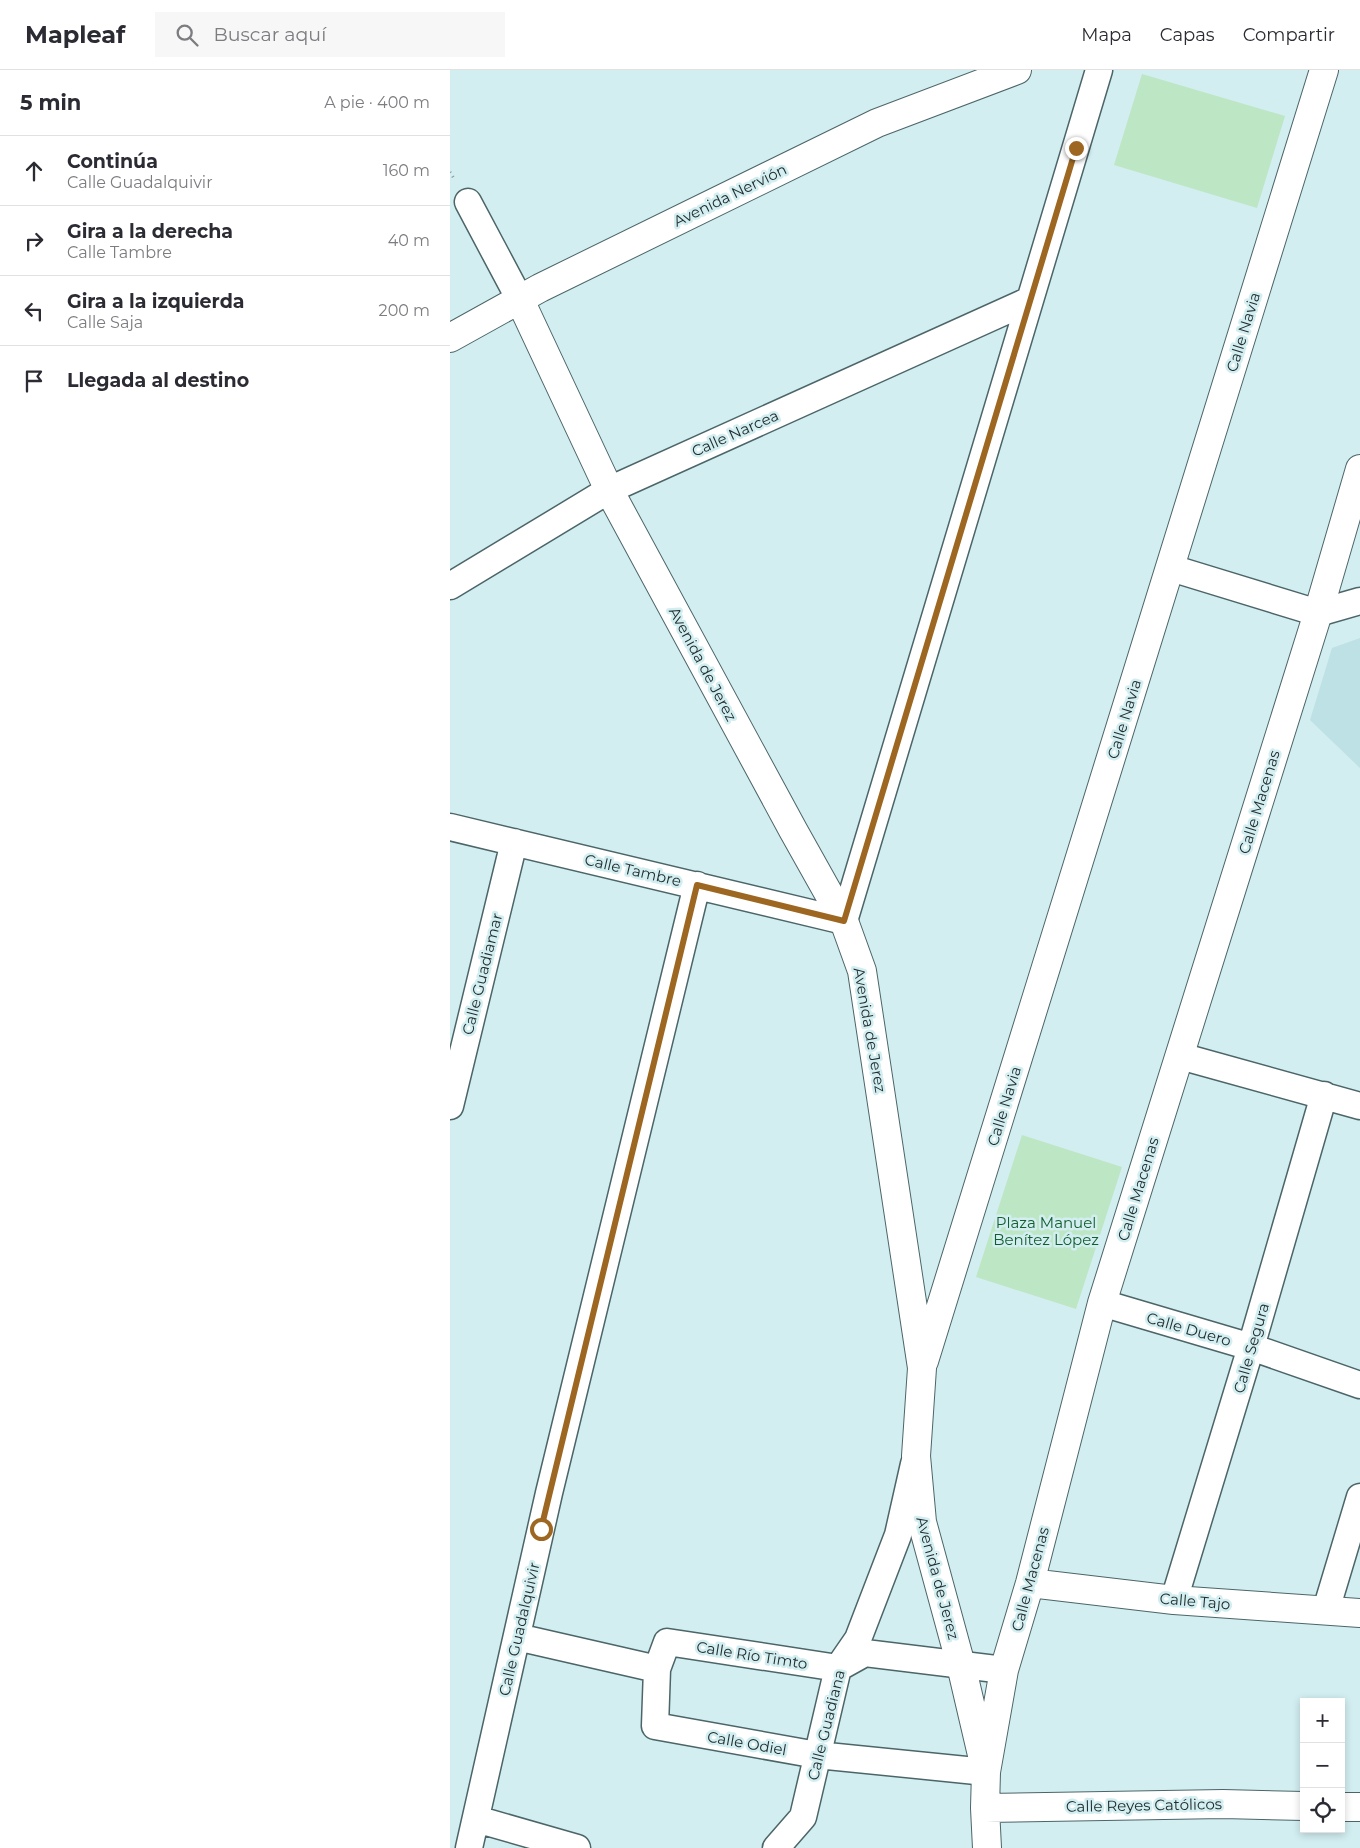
<!DOCTYPE html>
<html lang="es">
<meta charset="utf-8">
<style>
:root{--surface:#fff;--page:#f7f7f7;--text:#2b2b33;--muted:#7c7c81;--line:#e1e1e2}
body{margin:0;font-family:Montserrat,sans-serif;background:var(--page);color:var(--text)}
.controls{position:absolute;right:15px;bottom:15px;display:grid;overflow:hidden;border-radius:0px;box-shadow:0 2px 8px #0003}
.controls button{width:45px;height:45px;display:grid;place-items:center;padding:0;border:0;border-bottom:1px solid var(--line);background:var(--surface);color:var(--text);font:25px sans-serif}
.stop{position:absolute;width:15px;height:15px;margin:-11px;border:4px solid #9d6721;border-radius:50%;background:#fff}
.stop.end{background:#9d6721;border-color:#fff;box-shadow:0 1px 5px #0008}
.list{margin:0;padding:0;list-style:none}
h2{display:flex;justify-content:space-between;align-items:center;height:65px;margin:0;padding:0 20px;font-size:21px}
h2 small{font-size:16px;font-weight:400;color:var(--muted)}
.list li{display:grid;grid-template-columns:32px 1fr auto;gap:15px;align-items:center;box-sizing:border-box;height:70px;padding:0 20px;border-top:1px solid var(--line)}
.list b{display:block;font-size:19px;white-space:nowrap}
.list p{margin:0;font-size:16px;white-space:nowrap;color:var(--muted)}
.list em{font-size:16px;font-style:normal;color:var(--muted)}
.icon{flex:none;width:28px;height:28px;fill:none;stroke:currentColor;stroke-width:2;stroke-linecap:round;stroke-linejoin:round}
.map{position:relative;flex:none;width:910px;height:1778px;overflow:hidden}
header{display:flex;align-items:center;gap:30px;box-sizing:border-box;height:70px;padding:0 25px;background:var(--surface);border-bottom:1px solid var(--line)}
header strong{font-size:24px}
nav{display:flex;gap:28px;margin-inline-start:auto;font-size:18px}
.search{width:350px;height:45px;background:var(--page);display:flex;align-items:center;gap:12px;box-sizing:border-box;padding:0 18px;border-radius:0px;color:var(--muted);font-size:19px}
main{display:flex}
aside{flex:1;background:var(--surface)}
.map>svg:first-child{display:block}
.built{fill:#bde1e5}
.green{fill:#bde6c4}
.lines{fill:none;stroke-linecap:round;stroke-linejoin:round}
.street-casing{stroke:#4c6568;stroke-width:29}
.secondary-casing{stroke:#4c6568;stroke-width:30}
.path{stroke:#83979a;stroke-width:3;stroke-dasharray:1 4;stroke-linecap:butt}
.street{stroke:#fff;stroke-width:26}
.secondary{stroke:#fff;stroke-width:28}
.route{stroke:#9d6721;stroke-width:6}
.labels{text-anchor:middle;dominant-baseline:central;stroke-width:5;stroke-linejoin:round;paint-order:stroke}
.street-label{font-size:15px;fill:#222d2e;stroke:#d2eef1}
.park-label{font-size:15px;fill:#145e2d;stroke:#d2eef1}
</style>
<header>
<strong>Mapleaf</strong>
<div class="search"><svg class="icon" aria-label="search" viewBox="0 0 24 24"><circle cx="10" cy="10" r="6"/><path d="M15 15l6 6"/></svg>Buscar aquí</div>
<nav><a>Mapa</a><a>Capas</a><a>Compartir</a></nav>
</header>
<main>
<aside>
<h2>5 min<small>A pie · 400 m</small></h2>
<ul class="list">
<li><svg class="icon" aria-label="ahead" viewBox="0 0 24 24"><path d="M12 20V5M6 11l6-6 6 6"/></svg><div><b>Continúa</b><p>Calle Guadalquivir</p></div><em>160 m</em></li>
<li><svg class="icon" aria-label="right" viewBox="0 0 24 24"><path d="M7 20v-9h11M14 6l5 5-5 5"/></svg><div><b>Gira a la derecha</b><p>Calle Tambre</p></div><em>40 m</em></li>
<li><svg class="icon" aria-label="left" viewBox="0 0 24 24"><path d="M17 20v-9H6M10 6l-5 5 5 5"/></svg><div><b>Gira a la izquierda</b><p>Calle Saja</p></div><em>200 m</em></li>
<li><svg class="icon" aria-label="arrive" viewBox="0 0 24 24"><path d="M6 21V4h12l-3 4 3 4H6"/></svg><div><b>Llegada al destino</b></div></li>
</ul>
</aside>
<div class="map">
<svg width="910" height="1778" viewBox="0 0 910 1778">
<rect width="100%" height="100%" fill="#d2eef1"/>
<!-- built -->
<path class="built" d="M910 568V698L860 650 882 578Z"/>
<!-- green -->
<path class="green" d="M692 4 835 46 807 138 664 95Z
M572 1065 672 1097 626 1239 526 1207Z"/>
<g class="lines">
<!-- street casing -->
<g class="street-casing">
<path id="street" d="M18 132 69 228
M721 498 868 543 910 531
M0 516 159 420 580 230
M0 757 394 851 649 0
M730 986 910 1036
M0 1036 64 772
M652 1233 801 1277 910 1315
M724 1530 801 1277 874 1025
M876 1540 910 1427
M67 1567 207 1599 217 1572 388 1598 415 1583 554 1600
M207 1599 205 1656 367 1685 536 1702
M26 1749 127 1778
M19 1778 99 1423 247 815
M326 1778 353 1747 388 1598 408 1569 448 1465 464 1394"/>
</g>
<!-- secondary casing -->
<g class="secondary-casing">
<path id="secondary" d="M69 228 159 420 343 760 394 851 412 901 472 1298 466 1386 472 1452 511 1595 536 1702
M0 268 90 218 427 53 567 0
M474 1291 874 0
M580 1513 724 1530 910 1543
M891 1737H910
M535 1738 773 1734 854 1736
M537 1778 535 1738 536 1702 554 1600 580 1513 652 1233 868 543 910 399"/>
</g>
<!-- path -->
<path class="path" d="M0 102 5 110"/>
<!-- street -->
<use href="#street" class="street"/>
<!-- secondary -->
<use href="#secondary" class="secondary"/>
</g>
<g class="lines">
<!-- route -->
<path class="route" d="M91 1459 247 815 394 851 626 78"/>
</g>
<g class="labels">
<!-- street labels -->
<g class="street-label">
<text transform="translate(280 125) rotate(-26)">Avenida Nervión</text>
<text transform="translate(793 262) rotate(-73)">Calle Navia</text>
<text transform="translate(285 363) rotate(-24)">Calle Narcea</text>
<text transform="translate(253 594) rotate(62)">Avenida de Jerez</text>
<text transform="translate(674 649) rotate(-73)">Calle Navia</text>
<text transform="translate(809 732) rotate(-73)">Calle Macenas</text>
<text transform="translate(183 800) rotate(13)">Calle Tambre</text>
<text transform="translate(32 904) rotate(-76)">Calle Guadiamar</text>
<text transform="translate(420 960) rotate(80)">Avenida de Jerez</text>
<text transform="translate(554 1036) rotate(-73)">Calle Navia</text>
<text transform="translate(688 1119) rotate(-73)">Calle Macenas</text>
<text transform="translate(739 1259) rotate(16)">Calle Duero</text>
<text transform="translate(801 1278) rotate(-74)">Calle Segura</text>
<text transform="translate(488 1508) rotate(75)">Avenida de Jerez</text>
<text transform="translate(580 1509) rotate(-75)">Calle Macenas</text>
<text transform="translate(745 1531) rotate(5)">Calle Tajo</text>
<text transform="translate(69 1559) rotate(-77)">Calle Guadalquivir</text>
<text transform="translate(302 1585) rotate(9)">Calle Río Timto</text>
<text transform="translate(376 1655) rotate(-76)">Calle Guadiana</text>
<text transform="translate(297 1673) rotate(10)">Calle Odiel</text>
<text transform="translate(694 1735) rotate(-1)">Calle Reyes Católicos</text>
</g>
<!-- park labels -->
<g class="park-label">
<text x="596" y="1152">Plaza Manuel<tspan x="596" dy="17">Benítez López</tspan></text>
</g>
</g>
</svg>
<div class="controls">
<button>+</button>
<button>−</button>
<button><svg class="icon" aria-label="locate" viewBox="0 0 24 24"><circle cx="12" cy="12" r="6"/><path d="M12 2v4M12 18v4M2 12h4M18 12h4"/></svg></button>
</div>
<div class="stop" style="left:91px;top:1459px"></div>
<div class="stop end" style="left:626px;top:78px"></div>
</div>
</main>
